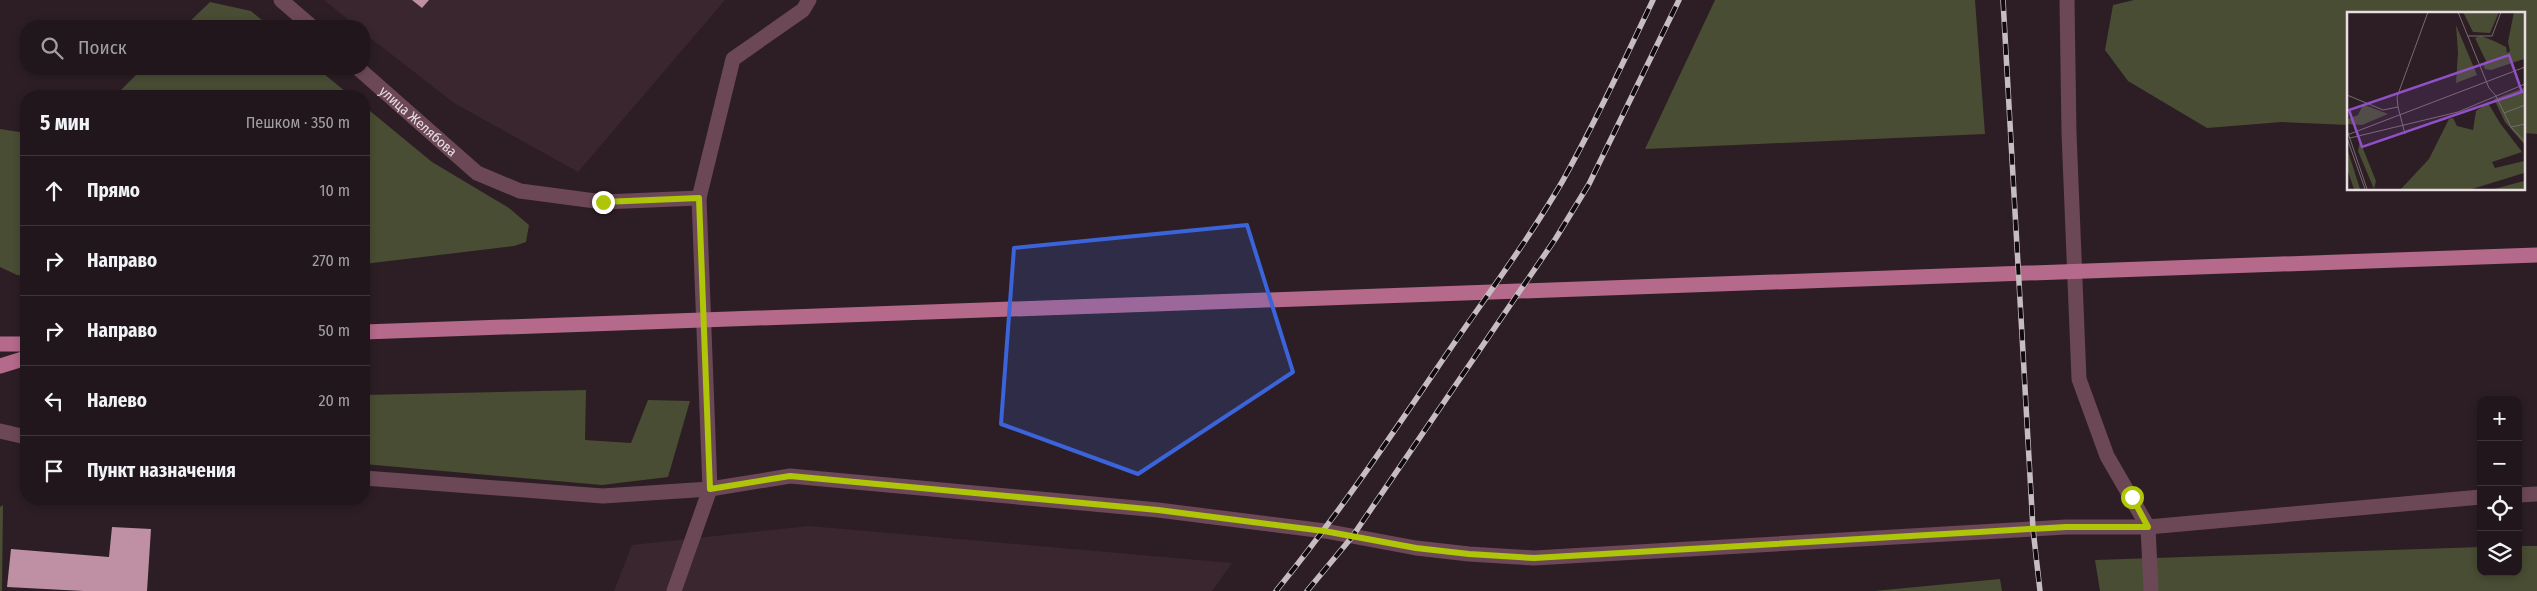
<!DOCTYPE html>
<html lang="ru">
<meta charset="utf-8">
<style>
:root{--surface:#21161b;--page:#291f24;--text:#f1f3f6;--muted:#a29fa3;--line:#3e353a}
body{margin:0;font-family:"Fira Sans Condensed",sans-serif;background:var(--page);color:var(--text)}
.controls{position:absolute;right:15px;bottom:15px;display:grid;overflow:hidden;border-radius:10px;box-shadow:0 2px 8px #0003}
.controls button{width:45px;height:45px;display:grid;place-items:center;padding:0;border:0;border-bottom:1px solid var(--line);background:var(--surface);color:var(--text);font:25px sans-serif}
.stop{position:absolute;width:15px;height:15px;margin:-11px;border:4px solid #afc507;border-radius:50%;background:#fff}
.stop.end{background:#afc507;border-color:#fff;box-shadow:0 1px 5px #0008}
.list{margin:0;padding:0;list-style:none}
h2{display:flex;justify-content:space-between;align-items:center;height:65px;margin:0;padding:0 20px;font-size:21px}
h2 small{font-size:16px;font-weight:400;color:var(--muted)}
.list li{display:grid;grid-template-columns:32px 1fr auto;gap:15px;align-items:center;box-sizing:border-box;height:70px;padding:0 20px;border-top:1px solid var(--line)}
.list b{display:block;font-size:19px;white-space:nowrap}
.list em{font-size:16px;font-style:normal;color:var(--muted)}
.icon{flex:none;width:28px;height:28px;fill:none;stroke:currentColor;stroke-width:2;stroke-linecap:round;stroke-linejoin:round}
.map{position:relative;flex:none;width:2537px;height:591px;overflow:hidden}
.search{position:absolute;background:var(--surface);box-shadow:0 2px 8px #0003;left:20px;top:20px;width:350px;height:55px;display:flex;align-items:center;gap:12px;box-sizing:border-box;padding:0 18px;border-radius:20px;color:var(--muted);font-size:19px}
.panel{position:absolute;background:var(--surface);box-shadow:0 2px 8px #0003;left:20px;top:90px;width:350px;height:415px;border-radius:20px}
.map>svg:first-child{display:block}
.built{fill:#3a262e}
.green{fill:#484d33}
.building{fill:#bf90a3}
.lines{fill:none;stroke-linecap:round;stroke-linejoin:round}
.minor{stroke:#6c4857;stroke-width:15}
.major{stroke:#b56a8b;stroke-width:15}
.rail-casing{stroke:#c7bcc1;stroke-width:5.5}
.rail{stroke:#100a0d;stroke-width:4;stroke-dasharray:11;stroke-linecap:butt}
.route{stroke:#afc507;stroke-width:6}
.marked{fill:#3b64da;fill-opacity:0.2;stroke:#3b64da;stroke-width:4;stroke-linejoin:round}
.labels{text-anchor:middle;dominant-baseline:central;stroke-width:5;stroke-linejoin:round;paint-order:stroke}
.street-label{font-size:14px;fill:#e8dee2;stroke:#100a0d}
.inset-road{fill:none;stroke:#776b70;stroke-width:1}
.view{fill:#9150c6;fill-opacity:0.15;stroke:#9150c6;stroke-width:2.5}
.inset-edge{fill:none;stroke:#e8dee2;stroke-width:2.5}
</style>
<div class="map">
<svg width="2537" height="591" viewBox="0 0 2537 591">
<rect width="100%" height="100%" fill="#2c1e24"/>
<!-- built -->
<path class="built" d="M324 0H725L578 172 454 103 364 33V26H356Z
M809 526 1232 563 1212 591H614L632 545Z"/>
<!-- green -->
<path class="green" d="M1715 0H1975L1985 134 1645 149Z
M2134 0H2537V134L2523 133V14H2348V125L2282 122 2207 128 2128 81 2105 50 2113 5Z
M210 2 251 11 269 26H185Z
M142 69H318L351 96H115Z
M364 106 432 162 509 208 529 225 526 242 514 246 364 264Z
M0 129 26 133V276L17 275 0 267Z
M586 390 585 440 631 443 648 400 690 401 668 477 602 485 364 464V395Z
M3 505 2 591H0V507Z
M2518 546H2537V591H2100L2095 560 2481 547V572H2518Z
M2000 579 2002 591H1874Z"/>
<!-- building -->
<path class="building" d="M412 0H429L422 8Z
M112 527 151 529 147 591H84L7 587 11 549 109 557Z"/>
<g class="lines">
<!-- minor -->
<g class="minor">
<path d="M281 0 311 26"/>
<path d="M2067 0 2069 133 2079 379 2107 456 2148 527 2151 591"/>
<path id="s1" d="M359 69 477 173 520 191 603 202 699 198 733 59 803 10 809 0"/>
<path d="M0 431 26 437"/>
<path d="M364 478 603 496 710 489 790 476 1158 510 1325 531 1416 548 1469 554 1534 558 2066 527H2148L2481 497"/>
<path d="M2518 495 2537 494"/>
<path d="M674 591 710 489 699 198"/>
</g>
<!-- major -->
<path class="major" d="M364 332 2537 255
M0 344H26
M0 366 26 358"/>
<!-- rail casing -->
<g class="rail-casing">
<path id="rail" d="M2003 0 2033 529 2040 591
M1276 591C1338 515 1391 436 1446 355 1485 298 1527 242 1562 182 1595 123 1624 61 1653 0
M1307 591 1352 537 1556 238 1589 184 1679 0"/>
</g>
<!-- rail -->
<use href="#rail" class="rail"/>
</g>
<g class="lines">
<!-- route -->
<path class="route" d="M603 202 699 198 710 489 790 476 1158 510 1324 531 1416 548 1469 554 1534 558 2066 527H2148L2132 497"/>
</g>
<!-- marked area -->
<path class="marked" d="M1247 225 1293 372 1138 474 1001 424 1014 248Z"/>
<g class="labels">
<!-- street labels -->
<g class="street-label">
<text stroke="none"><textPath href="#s1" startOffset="79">улица Желябова</textPath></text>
</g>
</g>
<!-- overview -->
<g transform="translate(2347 12)">
<rect width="178" height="178" fill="#2c1e24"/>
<path d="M116 0H152L143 21 126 20ZM167 0H177V47L144 58 138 57 136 52 139 49 128 26 134 24 147 29 159 35 160 41 163 39 161 30ZM109 13 130 63 109 71 111 41ZM177 76V132L158 110 147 87ZM141 91 153 111 175 140 145 150 148 156 177 149V161L125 177H54L82 147 102 107 106 106 110 114 126 118 129 99ZM16 93H18L41 102 15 113 1 112V107L11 103ZM13 129 29 169 27 177 11 139ZM0 136 13 177H7L0 157ZM177 169V177H147Z" fill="#484d33"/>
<path class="inset-road" d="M111 0 142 76 149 84 164 115 178 112M121 24H145L154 0M0 83 36 98 51 95 50 85 81 0M51 95 58 122M157 101 178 93M164 115 178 130M0 118 20 177M0 123 178 55M0 126 18 177M3 126 111 100 178 72"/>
<path class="view" d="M162 43 175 80 15 135 2 98Z"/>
<rect width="178" height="178" class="inset-edge"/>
</g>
</svg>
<div class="controls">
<button>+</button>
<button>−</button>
<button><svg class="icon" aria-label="locate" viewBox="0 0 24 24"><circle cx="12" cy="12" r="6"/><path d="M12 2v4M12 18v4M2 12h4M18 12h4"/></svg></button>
<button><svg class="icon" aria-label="layers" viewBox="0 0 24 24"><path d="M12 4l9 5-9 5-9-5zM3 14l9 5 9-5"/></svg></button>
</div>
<div class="stop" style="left:2132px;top:497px"></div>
<div class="stop end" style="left:603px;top:202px"></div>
<div class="search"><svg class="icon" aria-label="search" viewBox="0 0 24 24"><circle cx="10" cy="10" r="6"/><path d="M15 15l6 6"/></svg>Поиск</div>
<section class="panel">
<h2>5 мин<small>Пешком · 350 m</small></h2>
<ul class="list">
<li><svg class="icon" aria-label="ahead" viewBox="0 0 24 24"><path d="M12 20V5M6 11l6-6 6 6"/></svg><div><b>Прямо</b></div><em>10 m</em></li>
<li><svg class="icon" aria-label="right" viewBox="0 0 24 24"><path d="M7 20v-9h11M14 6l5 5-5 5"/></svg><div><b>Направо</b></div><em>270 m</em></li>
<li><svg class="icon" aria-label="right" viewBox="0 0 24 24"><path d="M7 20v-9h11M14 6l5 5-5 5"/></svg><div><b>Направо</b></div><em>50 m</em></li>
<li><svg class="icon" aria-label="left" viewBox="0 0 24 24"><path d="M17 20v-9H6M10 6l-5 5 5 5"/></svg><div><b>Налево</b></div><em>20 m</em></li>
<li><svg class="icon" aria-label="arrive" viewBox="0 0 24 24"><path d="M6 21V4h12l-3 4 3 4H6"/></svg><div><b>Пункт назначения</b></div></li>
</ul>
</section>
</div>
